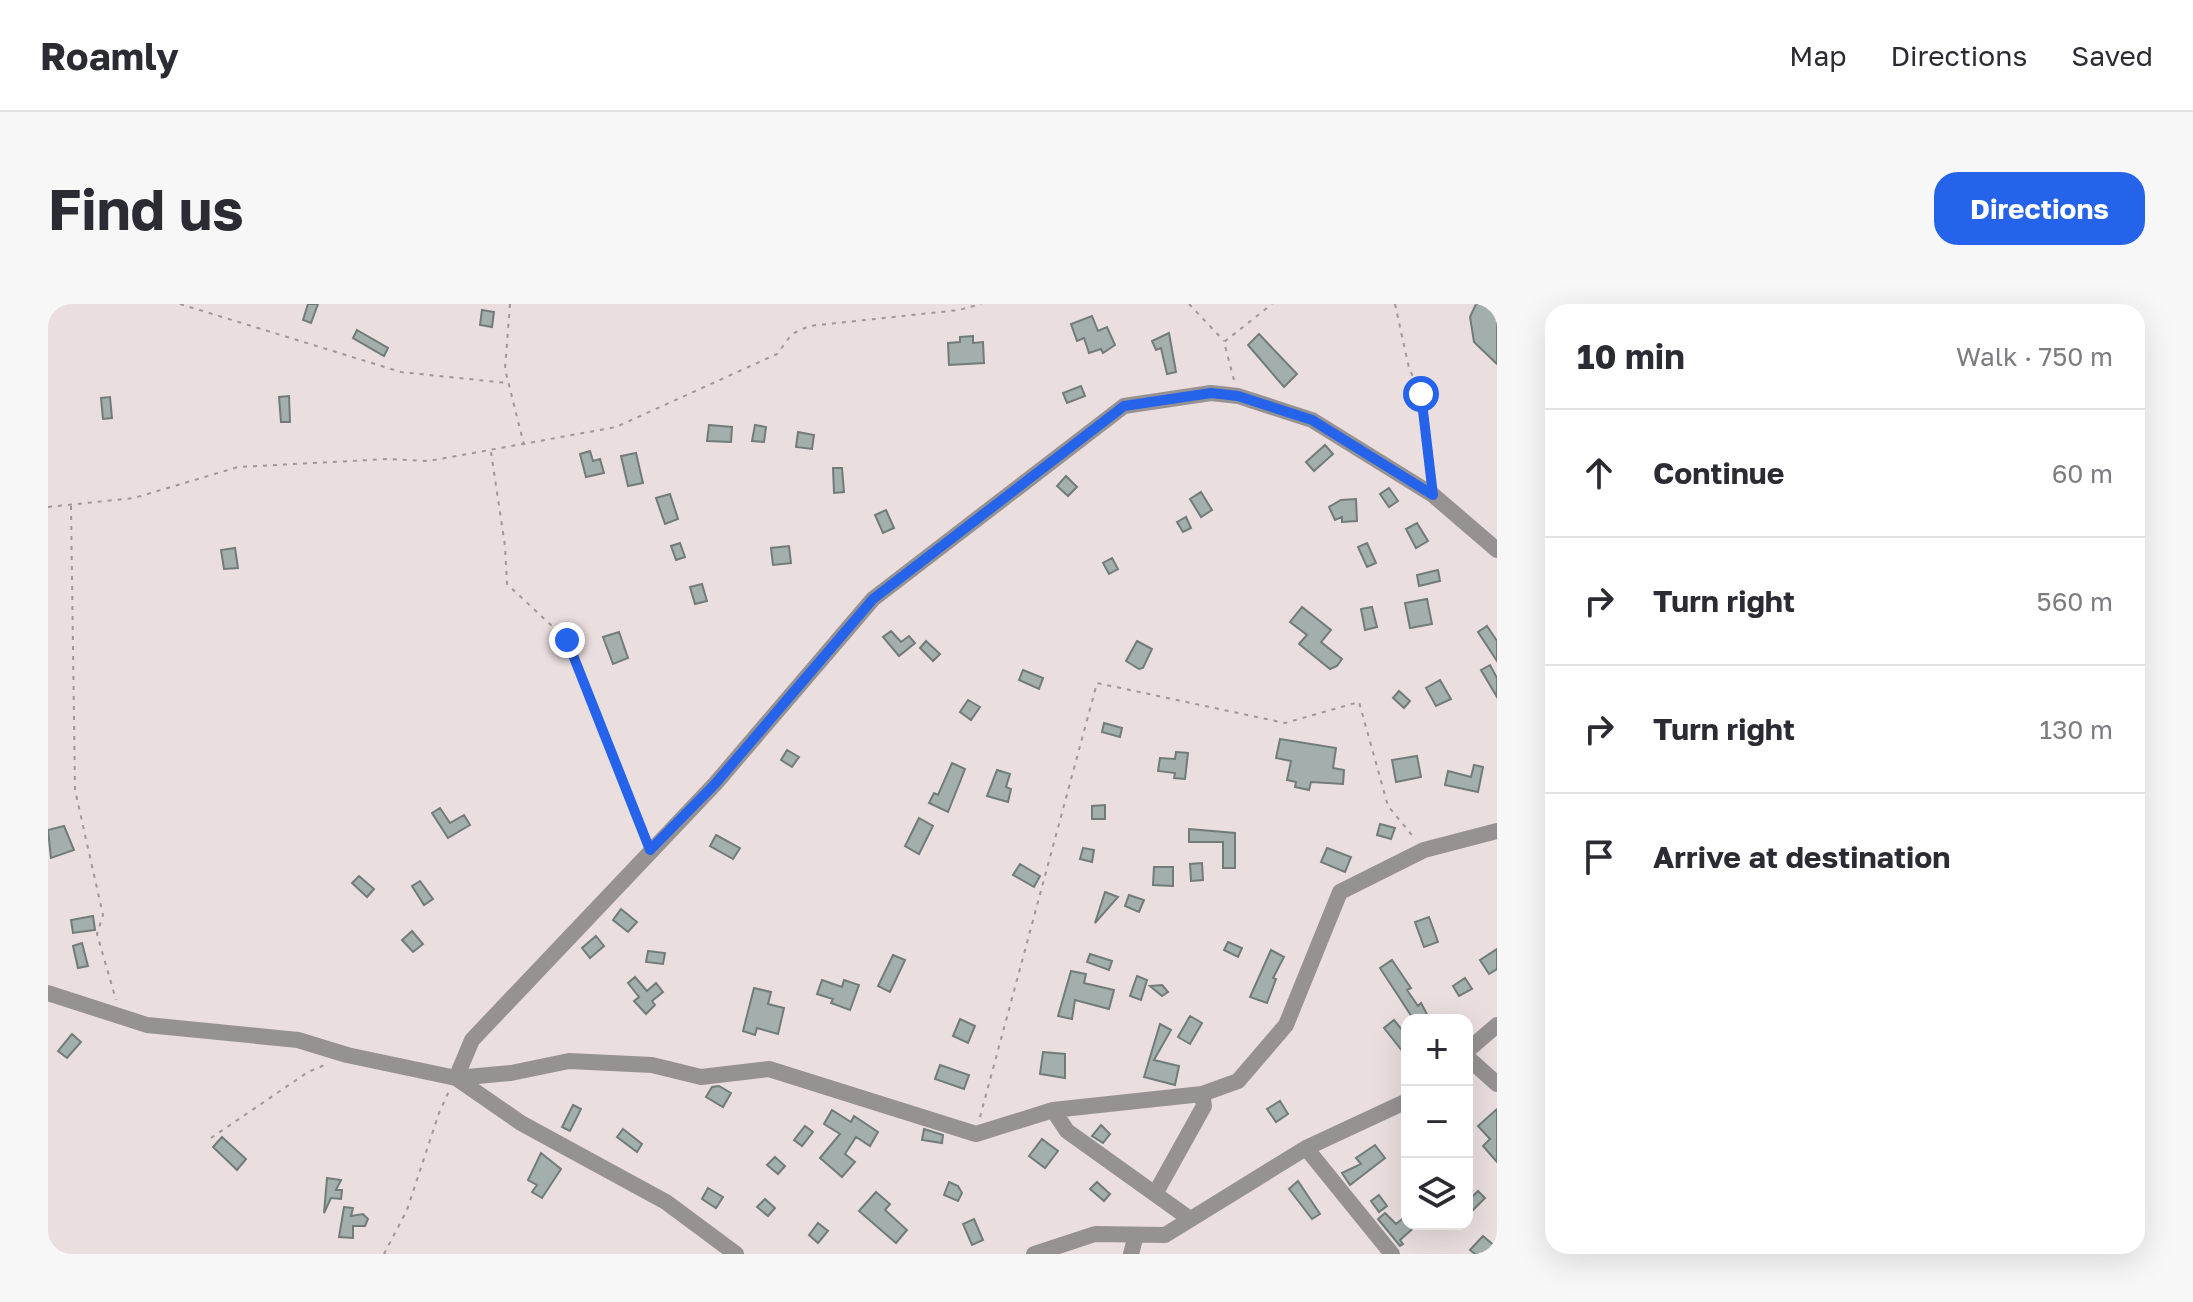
<!DOCTYPE html>
<meta charset="utf-8">
<style>
:root{--surface:#fff;--page:#f7f7f7;--text:#2b2b33;--muted:#7c7c81;--line:#e1e1e2;--accent:#2563eb}
body{margin:0;font-family:"Golos Text",sans-serif;background:var(--page);color:var(--text)}
.controls{position:absolute;right:24px;bottom:24px;display:grid;overflow:hidden;border-radius:16px;box-shadow:0 8px 32px #0002}
.controls button{width:72px;height:72px;display:grid;place-items:center;padding:0;border:0;border-bottom:2px solid var(--line);background:var(--surface);color:var(--text);font:40px sans-serif}
.stop{position:absolute;width:24px;height:24px;margin:-18px;border:6px solid #2563eb;border-radius:50%;background:#fff}
.stop.end{background:#2563eb;border-color:#fff;box-shadow:0 2px 8px #0008}
.list{margin:0;padding:0;list-style:none}
h2{display:flex;justify-content:space-between;align-items:center;height:104px;margin:0;padding:0 32px;font-size:34px}
h2 small{font-size:26px;font-weight:400;color:var(--muted)}
.list li{display:grid;grid-template-columns:52px 1fr auto;gap:24px;align-items:center;box-sizing:border-box;height:128px;padding:0 32px;border-top:2px solid var(--line)}
.list b{display:block;font-size:30px;white-space:nowrap}
.list em{font-size:26px;font-style:normal;color:var(--muted)}
.icon{flex:none;width:44px;height:44px;fill:none;stroke:currentColor;stroke-width:2;stroke-linecap:round;stroke-linejoin:round}
.map{position:relative;flex:none;width:1449px;height:950px;overflow:hidden;border-radius:24px}
header{display:flex;align-items:center;gap:48px;box-sizing:border-box;height:112px;padding:0 40px;background:var(--surface);border-bottom:2px solid var(--line)}
header strong{font-size:38px}
nav{display:flex;gap:44px;margin-inline-start:auto;font-size:28px}
.intro{display:flex;align-items:center;justify-content:space-between;box-sizing:border-box;height:192px;padding:0 48px}
h1{margin:0;font-size:56px}
.button{padding:20px 36px;border-radius:24px;background:var(--accent);color:#fff;font-size:28px;font-weight:700}
main{display:flex;gap:48px;padding:0 48px}
aside{flex:1;background:var(--surface);border-radius:24px;box-shadow:0 8px 32px #0002}
.map>svg:first-child{display:block}
.building{fill:#a3afac;stroke:#717c7a;stroke-width:2}
.lines{fill:none;stroke-linecap:round;stroke-linejoin:round}
.path{stroke:#a09797;stroke-width:2;stroke-dasharray:4 6;stroke-linecap:butt}
.minor{stroke:#979292;stroke-width:16}
.route{stroke:#2563eb;stroke-width:10}
</style>
<header>
<strong>Roamly</strong>
<nav><a>Map</a><a>Directions</a><a>Saved</a></nav>
</header>
<div class="intro"><h1>Find us</h1><a class="button">Directions</a></div>
<main>
<div class="map">
<svg width="1449" height="950" viewBox="0 0 1449 950">
<rect width="100%" height="100%" fill="#eadede"/>
<!-- building -->
<path class="building" d="M260 0H270L263 19 255 16Z
M1428 0H1449V60L1426 38 1422 13Z
M434 6 446 8 444 23 432 21Z
M1044 12 1050 27 1059 23 1067 41 1055 49 1053 45 1041 49 1036 34 1029 37 1023 20Z
M309 26 340 44 336 52 305 34Z
M1121 29 1128 68 1119 70 1113 44 1108 46 1104 37Z
M1211 30 1249 70 1236 83 1200 41Z
M925 32V39L935 38 936 59 901 61 900 39 912 38V33Z
M1033 82 1037 92 1019 99 1015 89Z
M241 92 242 118H233L231 93Z
M62 93 64 114 55 115 53 94Z
M661 121 684 123 683 138 659 137Z
M707 121 718 123 716 138 704 137Z
M750 128 766 131 764 145 748 143Z
M1277 141 1285 150 1266 167 1258 158Z
M542 147 545 157 552 155 556 169 538 173 532 150Z
M588 149 595 179 580 182 573 152Z
M785 164H794L796 188 786 189Z
M1018 172 1029 183 1020 192 1009 182Z
M1341 184 1350 197 1341 203 1332 190Z
M1153 188 1164 206 1153 213 1142 195Z
M622 190 630 215 617 220 608 194Z
M1308 195 1309 217 1294 218V213L1287 216 1281 203 1293 196Z
M838 206 846 224 835 229 827 211Z
M1138 213 1143 224 1135 228 1129 218Z
M1369 219 1380 237 1368 244 1358 225Z
M632 239 637 253 628 256 623 242Z
M1319 239 1328 259 1319 263 1310 243Z
M741 242 743 259 725 261 723 244Z
M187 244 190 264 176 265 173 246Z
M1064 254 1070 265 1061 270 1055 259Z
M1390 266 1392 277 1371 282 1369 271Z
M654 280 659 297 647 300 642 283Z
M1379 295 1384 320 1362 324 1357 299Z
M1254 303 1283 326 1273 338 1294 355 1289 362 1282 365 1251 340 1259 331 1242 318Z
M1324 303 1329 323 1317 326 1313 305Z
M1439 322 1449 337V357L1430 328Z
M843 327 853 338 861 332 867 339 851 352 835 333Z
M571 328 580 354 565 360 555 333Z
M878 337 892 350 885 357 872 344Z
M1089 337 1104 345 1095 364 1091 365 1078 357Z
M1442 361 1449 374V393L1433 366Z
M975 366 995 374 991 385 971 376Z
M1392 376 1403 395 1388 402 1378 384Z
M1351 387 1362 397 1356 404 1345 394Z
M920 396 932 403 923 416 912 408Z
M1056 419 1074 424 1072 433 1054 428Z
M1232 435 1288 444 1285 464 1296 466 1295 480 1263 478 1261 486 1247 483 1248 478 1239 476 1243 457 1228 454Z
M739 446 751 453 744 463 733 456Z
M1128 448 1140 449 1137 475 1126 474 1127 469 1110 467 1112 454 1127 455Z
M1369 452 1373 473 1348 478 1344 456Z
M904 459 917 465 900 508 881 499 886 489 890 491Z
M1426 461 1435 463 1430 488 1397 481 1400 467 1423 473Z
M949 466 962 470 958 483 963 485 960 498 939 492Z
M1057 501V515H1044V502Z
M392 504 402 519 416 511 422 521 400 534 384 509Z
M871 514 885 522 871 550 857 542Z
M1332 520 1347 524 1343 535 1329 531Z
M16 522 26 546 3 554 0 526Z
M1141 525 1187 529V564H1175V538H1141Z
M668 531 692 544 685 555 662 542Z
M1035 544 1046 546 1044 558 1032 555Z
M1279 544 1303 553 1297 568 1273 558Z
M1154 559 1155 576 1143 577 1142 560Z
M972 560 992 572 986 583 965 571Z
M1106 563H1125V582L1105 581Z
M311 572 326 585 319 593 304 579Z
M372 577 385 595 376 601 364 582Z
M1057 588 1070 593 1047 619Z
M1081 591 1096 596 1091 608 1077 602Z
M573 605 589 618 580 628 565 616Z
M45 612 47 626 25 629 23 616Z
M1381 613 1390 638 1376 643 1367 618Z
M364 627 375 640 365 648 354 636Z
M548 632 556 642 542 654 534 644Z
M1180 638 1194 644 1190 653 1176 646Z
M34 639 40 662 30 664 25 642Z
M1449 645V665L1441 670 1432 656Z
M1223 646 1236 653 1225 674 1228 675 1219 699 1202 693Z
M600 647 617 649 615 660 598 658Z
M1042 650 1064 657 1061 666 1039 658Z
M845 651 857 656 842 688 830 682Z
M1344 656 1363 684 1359 686 1370 702 1373 699 1382 716H1366L1332 664Z
M1023 667 1038 670 1036 679 1066 686 1061 705 1027 696 1024 715 1010 712Z
M1089 672 1099 676 1093 696 1082 692Z
M587 673 599 687 608 679 615 688 604 697 607 701 598 710 586 697 591 693 580 679Z
M1417 674 1424 685 1411 692 1405 682Z
M774 676 794 683 796 676 811 681 802 706 783 699 785 695 769 690Z
M1114 681 1120 688 1114 692 1102 682Z
M706 684 723 688 720 700 736 704 730 730 709 724 707 731 695 727Z
M1142 712 1154 719 1142 740 1130 733Z
M912 715 927 722 920 739 905 732Z
M1346 716 1359 732V753L1336 724Z
M1112 720 1123 726 1106 756 1131 762 1127 781 1096 773Z
M24 730 33 738 19 754 10 747Z
M995 748 1017 750V774L992 770Z
M892 761 921 771 916 785 887 775Z
M671 782 683 789 675 803 658 793 664 783Z
M1232 797 1240 810 1228 818 1219 805Z
M525 801 533 805 522 827 514 823Z
M1449 805V858L1435 842 1442 835 1430 822Z
M784 806 803 818 806 812 830 828 822 842 808 833 797 850 807 858 794 873 772 854 792 830 776 820Z
M1053 821 1062 830 1055 839 1044 832Z
M757 822 765 828 754 842 746 836Z
M575 825 594 840 589 848 569 833Z
M876 825 895 831 894 839 874 836Z
M174 833 198 855 189 866 165 843Z
M994 835 1010 847 997 864 981 852Z
M1327 841 1337 854 1302 881 1294 869 1313 860 1308 854Z
M493 849 513 865 494 894 484 888 489 881 480 876Z
M727 853 737 862 730 870 719 861Z
M279 874 293 876 288 886H294L293 895 283 894 276 909Z
M1250 877 1272 910 1264 915 1241 885Z
M901 878 910 882 914 889 910 897 896 891Z
M1049 878 1062 890 1056 897 1042 885Z
M660 884 675 893 668 904 654 895Z
M1430 887 1437 894 1424 907 1419 898Z
M828 888 842 900 837 906 859 926 848 939 811 907Z
M1331 891 1339 902 1331 908 1323 897Z
M717 895 727 904 720 912 709 903Z
M296 903 305 904 303 912 315 910 320 915 317 922H305V934L291 933Z
M1337 909 1348 920 1359 911V920H1370L1352 936 1355 940 1352 942 1330 915Z
M926 915 935 936 924 941 915 920Z
M770 919 780 927 770 939 761 931Z
M1435 932 1449 944V950H1427L1422 946Z"/>
<g class="lines">
<!-- path -->
<path class="path" d="M132 0 353 68 459 79
M462 0 457 65 476 141
M1141 0 1176 37
M1347 0 1361 64 1373 90 1383 174
M1186 76 1176 38 1224 0
M443 148 457 242 459 280 519 336 598 534
M23 202 27 486 55 611 49 630 68 696
M0 203 86 194 190 163 340 155 381 157 568 123 729 50 744 30 761 22 911 6 933 0
M932 813 1049 379 1237 419 1311 398 1340 502 1367 535
M163 834 260 768 279 760
M336 950 359 906 391 809 402 785"/>
<!-- minor -->
<path class="minor" d="M1449 246 1385 191 1264 116 1190 92 1163 89 1076 102 825 295 667 480 424 736 408 774 463 769 521 757 604 761 653 773 721 765 928 830 1005 806 1154 790 1190 777 1238 721 1292 588 1376 546 1449 527
M0 689 99 721 250 736 299 751 408 774 473 819 618 898 688 950
M1419 747 1449 721
M1419 753 1449 780
M1005 806 1019 827 1142 915
M1258 844 1344 950
M1107 890 1156 802 1154 790
M986 950 1047 930 1117 931 1258 844 1359 797
M1083 950 1088 931"/>
</g>
<g class="lines">
<!-- route -->
<path class="route" d="M519 336 602 546 667 480 825 295 1076 102 1163 89 1190 92 1264 116 1385 191 1373 90"/>
</g>
</svg>
<div class="controls">
<button>+</button>
<button>−</button>
<button><svg class="icon" aria-label="layers" viewBox="0 0 24 24"><path d="M12 4l9 5-9 5-9-5zM3 14l9 5 9-5"/></svg></button>
</div>
<div class="stop" style="left:1373px;top:90px"></div>
<div class="stop end" style="left:519px;top:336px"></div>
</div>
<aside>
<h2>10 min<small>Walk · 750 m</small></h2>
<ul class="list">
<li><svg class="icon" aria-label="ahead" viewBox="0 0 24 24"><path d="M12 20V5M6 11l6-6 6 6"/></svg><div><b>Continue</b></div><em>60 m</em></li>
<li><svg class="icon" aria-label="right" viewBox="0 0 24 24"><path d="M7 20v-9h11M14 6l5 5-5 5"/></svg><div><b>Turn right</b></div><em>560 m</em></li>
<li><svg class="icon" aria-label="right" viewBox="0 0 24 24"><path d="M7 20v-9h11M14 6l5 5-5 5"/></svg><div><b>Turn right</b></div><em>130 m</em></li>
<li><svg class="icon" aria-label="arrive" viewBox="0 0 24 24"><path d="M6 21V4h12l-3 4 3 4H6"/></svg><div><b>Arrive at destination</b></div></li>
</ul>
</aside>
</main>
